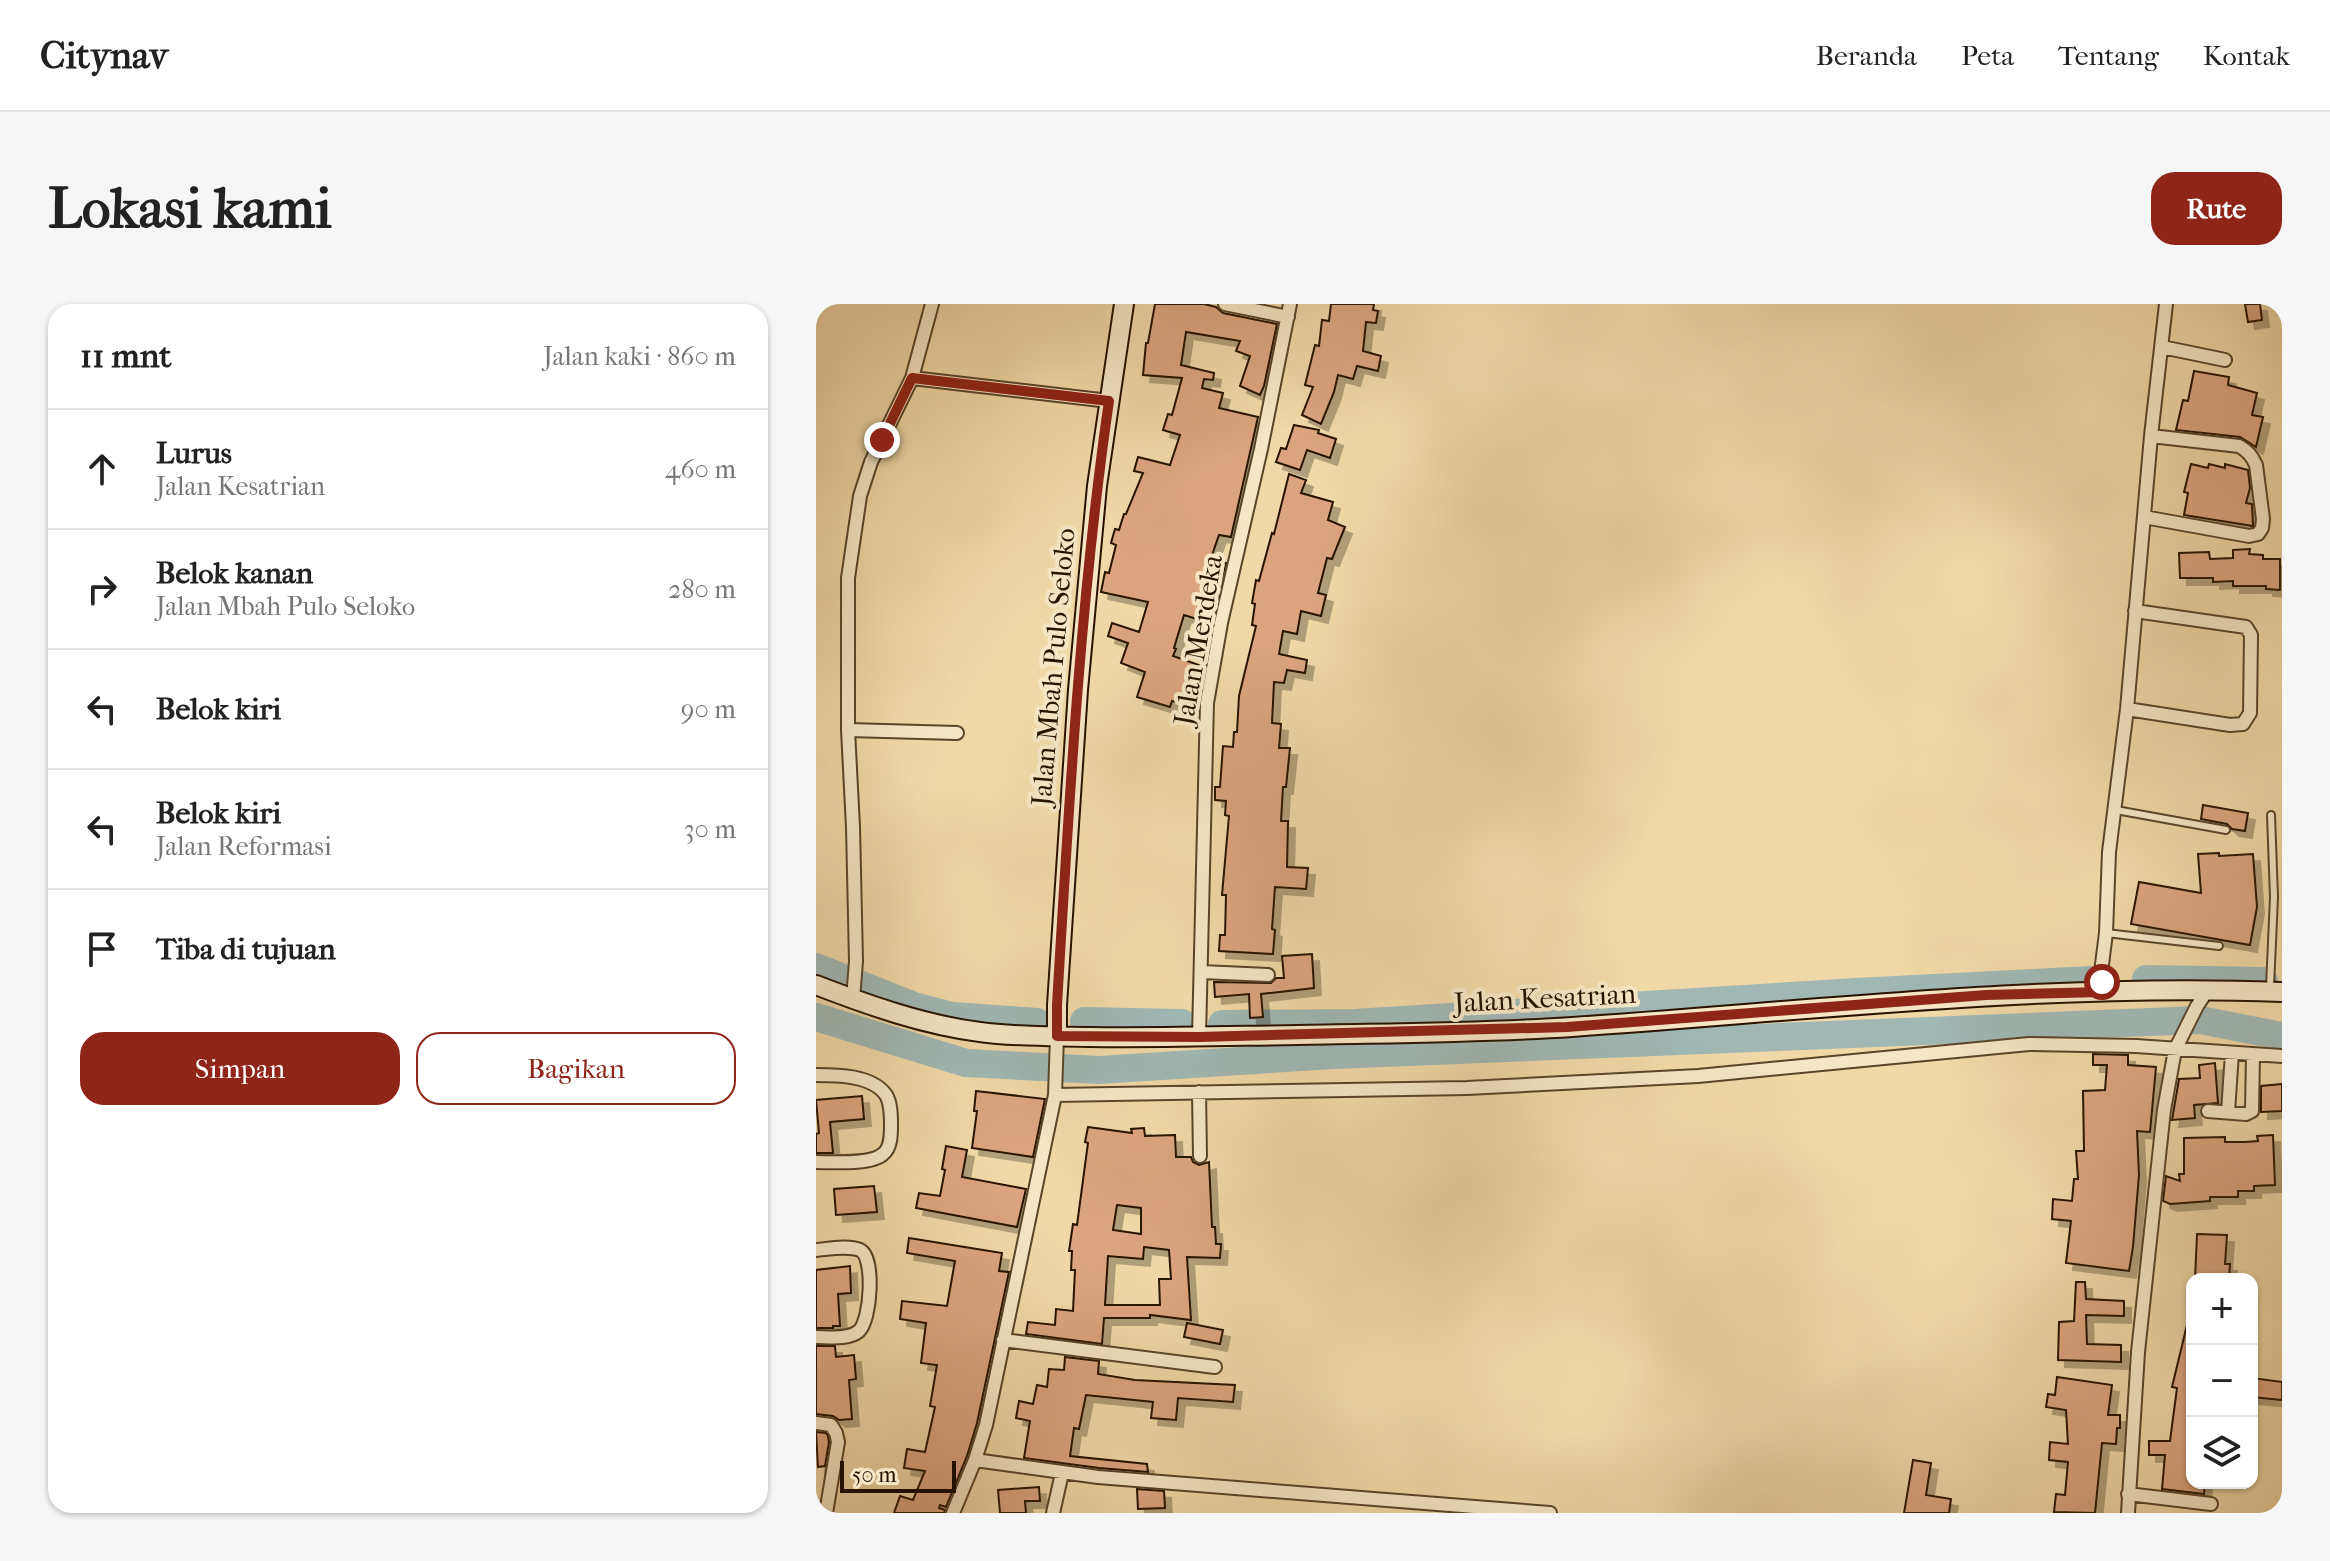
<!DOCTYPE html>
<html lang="id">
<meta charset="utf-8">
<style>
:root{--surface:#fff;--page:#f6f6f6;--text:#222;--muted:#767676;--line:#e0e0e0;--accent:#8f2418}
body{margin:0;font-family:"IM FELL French Canon",serif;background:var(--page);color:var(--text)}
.controls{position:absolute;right:24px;bottom:24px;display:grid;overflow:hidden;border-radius:16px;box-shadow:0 2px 6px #0004}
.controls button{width:72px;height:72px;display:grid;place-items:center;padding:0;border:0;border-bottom:2px solid var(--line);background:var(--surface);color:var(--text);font:40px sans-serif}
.scale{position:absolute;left:24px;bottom:20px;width:116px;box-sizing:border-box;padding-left:8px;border:4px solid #271200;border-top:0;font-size:22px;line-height:28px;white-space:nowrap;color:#271200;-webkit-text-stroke:6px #f6e6c6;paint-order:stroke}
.stop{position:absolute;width:24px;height:24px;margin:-18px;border:6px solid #8f2418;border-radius:50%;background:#fff}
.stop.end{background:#8f2418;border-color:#fff;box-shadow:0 2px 8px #0008}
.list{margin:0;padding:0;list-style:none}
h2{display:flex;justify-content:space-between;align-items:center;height:104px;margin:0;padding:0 32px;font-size:34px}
h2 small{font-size:26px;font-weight:400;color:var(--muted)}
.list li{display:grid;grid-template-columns:52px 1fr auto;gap:24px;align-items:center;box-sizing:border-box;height:120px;padding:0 32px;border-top:2px solid var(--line)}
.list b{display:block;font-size:30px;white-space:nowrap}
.list p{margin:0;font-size:26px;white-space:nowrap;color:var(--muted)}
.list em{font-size:26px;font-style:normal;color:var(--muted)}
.actions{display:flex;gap:16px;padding:24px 32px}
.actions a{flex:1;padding:18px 0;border:2px solid var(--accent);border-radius:24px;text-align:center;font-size:28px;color:var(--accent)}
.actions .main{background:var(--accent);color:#fff}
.icon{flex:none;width:44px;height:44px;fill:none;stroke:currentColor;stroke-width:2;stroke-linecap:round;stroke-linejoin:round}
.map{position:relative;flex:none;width:1466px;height:1209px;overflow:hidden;border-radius:24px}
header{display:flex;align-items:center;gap:48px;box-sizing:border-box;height:112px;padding:0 40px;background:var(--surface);border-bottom:2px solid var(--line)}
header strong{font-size:38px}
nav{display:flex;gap:44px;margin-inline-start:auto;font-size:28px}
.intro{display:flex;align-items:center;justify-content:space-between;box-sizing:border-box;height:192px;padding:0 48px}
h1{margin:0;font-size:56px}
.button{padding:20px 36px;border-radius:24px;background:var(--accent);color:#fff;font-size:28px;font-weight:700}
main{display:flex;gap:48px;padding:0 48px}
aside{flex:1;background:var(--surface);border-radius:24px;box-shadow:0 2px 6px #0004}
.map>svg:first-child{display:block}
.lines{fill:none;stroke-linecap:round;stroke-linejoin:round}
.river{stroke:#a0b7b4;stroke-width:28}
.building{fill:#dba47e;stroke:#271200;stroke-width:2;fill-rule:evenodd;filter:url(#shadow)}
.lane-casing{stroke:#5a442a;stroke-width:10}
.street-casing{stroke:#5a442a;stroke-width:16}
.secondary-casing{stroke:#271200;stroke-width:22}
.lane{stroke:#f6e6c6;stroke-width:6}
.street{stroke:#f6e6c6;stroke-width:12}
.secondary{stroke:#f6e6c6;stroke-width:18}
.route{stroke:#8f2418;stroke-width:10}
.labels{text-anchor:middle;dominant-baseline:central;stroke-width:8;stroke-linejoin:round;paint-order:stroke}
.street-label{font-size:28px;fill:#271200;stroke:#f6e6c6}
</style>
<header>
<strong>Citynav</strong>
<nav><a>Beranda</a><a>Peta</a><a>Tentang</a><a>Kontak</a></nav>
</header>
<div class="intro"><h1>Lokasi kami</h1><a class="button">Rute</a></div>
<main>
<aside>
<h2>11 mnt<small>Jalan kaki · 860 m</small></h2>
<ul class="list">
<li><svg class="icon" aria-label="ahead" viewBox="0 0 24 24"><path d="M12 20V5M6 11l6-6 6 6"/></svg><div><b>Lurus</b><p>Jalan Kesatrian</p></div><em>460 m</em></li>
<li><svg class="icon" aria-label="right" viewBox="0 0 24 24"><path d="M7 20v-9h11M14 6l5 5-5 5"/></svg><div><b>Belok kanan</b><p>Jalan Mbah Pulo Seloko</p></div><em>280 m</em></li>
<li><svg class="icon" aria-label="left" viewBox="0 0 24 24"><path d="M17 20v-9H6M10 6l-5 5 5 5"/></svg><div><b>Belok kiri</b></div><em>90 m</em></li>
<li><svg class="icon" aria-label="left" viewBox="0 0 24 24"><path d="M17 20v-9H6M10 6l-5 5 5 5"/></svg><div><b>Belok kiri</b><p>Jalan Reformasi</p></div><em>30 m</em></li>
<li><svg class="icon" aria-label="arrive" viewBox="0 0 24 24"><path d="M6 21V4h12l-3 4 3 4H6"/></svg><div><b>Tiba di tujuan</b></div></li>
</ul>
<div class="actions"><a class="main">Simpan</a><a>Bagikan</a></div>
</aside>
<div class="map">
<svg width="1466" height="1209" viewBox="0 0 1466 1209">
<defs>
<filter id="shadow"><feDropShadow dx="7" dy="7" stdDeviation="0" flood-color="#0004"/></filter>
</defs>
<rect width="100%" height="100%" fill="#f1d8a7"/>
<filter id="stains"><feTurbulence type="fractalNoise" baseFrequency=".0025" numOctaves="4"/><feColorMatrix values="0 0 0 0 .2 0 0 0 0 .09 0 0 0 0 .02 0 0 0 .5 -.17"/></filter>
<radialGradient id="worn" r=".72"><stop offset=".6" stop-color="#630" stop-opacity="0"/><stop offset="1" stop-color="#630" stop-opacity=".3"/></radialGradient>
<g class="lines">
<!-- river -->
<path class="river" d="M0 663 98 702 136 712 221 718
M1330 675 1448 677
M0 713 150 759 283 766 518 751 1384 716 1466 732
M268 717 366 719
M406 720 538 719 1040 688 1275 676"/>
</g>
<!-- building -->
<path class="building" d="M339 0H388L400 3 407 9 461 20 448 82 444 91 424 82 434 52 420 47 424 37 370 28 365 61 398 69 397 76 388 75 386 84 407 89 403 104 442 113 415 233 403 231 395 254 410 259 394 319 368 311 358 344 360 345 357 352 388 363 382 404 356 397 354 403 321 393 329 368 305 359 312 339 292 332 296 319 323 328 332 298 285 288 289 268 293 269 300 241 295 239 299 225 303 226 308 210H310L327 169 318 167 322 153 354 161 364 131 347 126 352 110 356 111 366 74 327 71 330 39H332Z
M515 0H558L557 6 562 7 560 19 550 18 547 47 565 52 562 67 541 62 537 75 522 71 518 88 505 120 486 111 497 83 489 81 499 41 503 42 506 16 513 17Z
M1429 0H1444L1446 16 1432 18Z
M1378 67 1413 73 1412 81 1441 89 1436 111 1447 113 1440 143 1424 133 1360 126 1367 96 1372 97Z
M478 121 503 126 502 129 520 135 514 154 491 146 484 166 460 158 465 144 470 145Z
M1375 160 1392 164 1393 160 1409 164V160L1432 166 1434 184 1430 199 1436 200 1437 222 1368 211 1372 189 1368 188Z
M473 170 490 176 485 189 517 198 512 216 529 223 516 255 511 254 502 289 510 291 505 312 485 307 481 330 467 327 463 350 491 356 489 369 471 366 468 379 458 378 456 419 465 420 463 444H474L470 483H467L465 517H472L471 563 492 564 490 585 459 583 456 625 459 626 457 650 403 647 404 631H409L410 591H406L413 512 409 511 410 497 399 496V483H404L407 442 417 443 418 428H421L423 392 440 322 436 321 439 300 436 299 440 276 443 277 456 229 458 230Z
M1434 245 1433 250 1447 251V255H1464V286L1450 285V282H1417V277L1397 278V274H1364L1363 249 1393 248 1394 255 1417 254V246Z
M1387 501 1432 509 1429 527 1416 525 1411 520 1385 515Z
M1403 549V552L1437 550 1441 603 1434 641 1315 620 1323 578 1385 589 1382 550Z
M496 650 498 684 445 690 447 713 434 714 433 690 399 693 398 678 455 679 460 674H468L466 652Z
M1277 750 1312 751V761L1340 763 1334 828 1321 827 1323 871 1317 943 1313 967 1250 959 1255 917 1236 915 1237 895 1256 897 1258 875H1262L1260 847H1268L1267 787 1289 786 1291 761H1277Z
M1399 759 1402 799 1378 801 1379 814 1356 816 1363 775 1384 774 1383 761Z
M1466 780V807L1445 808V782Z
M160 787 229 795 217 853 156 844 161 807H158Z
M46 792 48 815 14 818 17 849H0V830L3 829 0 796Z
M272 823 316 829 315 825 328 824 329 832 359 831 360 853H375L377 858 383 861 393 858 396 923H399L400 940H405L404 954 371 953 375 1016 334 1011V1014H288L286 1040 210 1030 212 1018 239 1021 240 1005 257 1007 259 966H255L256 947H253L257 920 261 921 272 839 269 838ZM301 901 325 904V930L297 926ZM328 943 353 946 355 975H343L344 1001H289L292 952 327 955Z
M1457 831 1459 881 1438 882V887H1422V893H1394V897L1354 900 1347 897 1350 872 1364 877 1363 870H1368V834L1409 833V838H1429L1442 837 1441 832Z
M130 842 151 846 146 873 210 885 201 923 100 904 103 889 124 892 129 866 126 865Z
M58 882 61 908 20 911 18 885Z
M1381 930 1411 931 1409 960H1414L1413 975H1379Z
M93 934 186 949 183 967 193 968 161 1119 151 1152 130 1203 124 1201 123 1204 129 1206 128 1209H78L84 1192 97 1196 109 1167 88 1164 91 1145 109 1148 119 1103 114 1102 121 1061 105 1059 110 1019 84 1015 86 997 131 1002 139 957 91 949Z
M34 962 35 989 22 990 24 1022H17V1024H0V966Z
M1260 978H1269L1270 995 1308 997V1012L1270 1011 1271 1040 1305 1041V1058L1242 1056 1243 1018 1258 1017Z
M371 1019 407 1026 404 1040 368 1033Z
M1371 1021 1376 1022V1179H1389L1388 1190 1346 1185 1349 1151H1333V1137H1354L1361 1084 1356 1083Z
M0 1042H19L20 1053 38 1051 40 1075 33 1076 36 1115 23 1116 17 1112 0 1110Z
M249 1053 283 1057 282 1070 319 1076 419 1081 417 1098 362 1094 360 1116 335 1114 337 1098 270 1091 263 1125 258 1124 254 1152 331 1160 332 1168 283 1164 208 1154 214 1117 200 1114 203 1097 217 1100 221 1081 231 1083 233 1065 248 1066Z
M1241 1073 1296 1081 1292 1111H1304V1124H1301L1300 1140 1286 1139 1279 1209 1238 1208 1240 1190 1249 1191 1252 1158 1233 1156 1234 1138 1252 1140 1250 1106 1230 1103 1232 1090 1239 1091Z
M1436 1074 1466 1078V1096L1436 1093Z
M0 1128 10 1129 12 1132 13 1138 9 1162 2 1163Z
M1097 1156 1115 1159 1110 1191 1135 1195 1133 1209H1088Z
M223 1183 224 1197H209L210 1209H184L182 1186Z
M321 1185 348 1187 349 1204 322 1205Z"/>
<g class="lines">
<!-- lane casing -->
<g class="lane-casing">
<path id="lane" d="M1300 506 1410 526
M1290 629 1403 642
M1454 683 1458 593 1455 511"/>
</g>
<!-- street casing -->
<g class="street-casing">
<path id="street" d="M409 0 472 13
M1346 43 1409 56
M96 74 293 97
M1328 213 1433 232 1442 230 1446 224 1447 215 1440 161C1436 152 1432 147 1423 142L1335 132
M1311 405 1414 421 1427 420 1434 409 1435 331 1430 323 1319 307
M32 426 141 429
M386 668 452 671
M1286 688 1285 668 1290 629 1293 548 1311 405 1335 132 1350 0
M37 695 40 657 37 523 32 426V274L44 192 55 158 96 74 116 0
M383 733 391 399 405 319 445 145 474 0
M0 771C21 771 56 771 70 791 75 799 75 812 75 821 75 831 75 844 67 850 55 861 16 858 0 858
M383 788 384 852
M239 791 651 784 882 772 1213 740 1320 742 1466 752
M1392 807 1430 810 1436 807 1437 751
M1412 808 1416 749
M0 946C12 945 32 941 44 946 59 953 55 1016 43 1027 33 1036 12 1033 0 1033
M187 1036 399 1063
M0 1119 15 1121 20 1129 22 1138 10 1209
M159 1156 282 1173 734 1209
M1312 1190 1395 1200
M137 1209 159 1156 170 1121 239 791 241 732
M237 1209 246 1169
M1312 1209 1322 1048 1348 806 1359 746 1381 702 1391 687"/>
</g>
<!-- secondary casing -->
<g class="secondary-casing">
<path id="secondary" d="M0 681C52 701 108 721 164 728 200 733 237 732 274 733 344 734 413 732 482 731 573 729 665 729 756 723 992 707 1229 679 1466 688
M241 732V701L262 386 281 182 308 0"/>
</g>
<!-- lane -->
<use href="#lane" class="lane"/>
<!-- street -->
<use href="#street" class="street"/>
<!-- secondary -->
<use href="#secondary" class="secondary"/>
</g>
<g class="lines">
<!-- route -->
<path class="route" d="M66 136 96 74 293 97C264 297 253 500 241 701V732L383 733 751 723 1170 691 1286 688V678"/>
</g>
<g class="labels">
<!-- street labels -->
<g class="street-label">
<text transform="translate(382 336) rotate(-80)">Jalan Merdeka</text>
<text transform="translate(237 363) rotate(-85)">Jalan Mbah Pulo Seloko</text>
<text transform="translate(729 694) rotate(-3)">Jalan Kesatrian</text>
</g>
</g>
<rect width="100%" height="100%" filter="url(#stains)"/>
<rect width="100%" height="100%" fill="url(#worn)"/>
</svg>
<div class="controls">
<button>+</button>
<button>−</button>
<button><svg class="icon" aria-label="layers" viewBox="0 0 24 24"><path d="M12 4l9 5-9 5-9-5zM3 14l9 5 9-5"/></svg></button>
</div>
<div class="scale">50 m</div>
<div class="stop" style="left:1286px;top:678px"></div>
<div class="stop end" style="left:66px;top:136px"></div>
</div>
</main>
